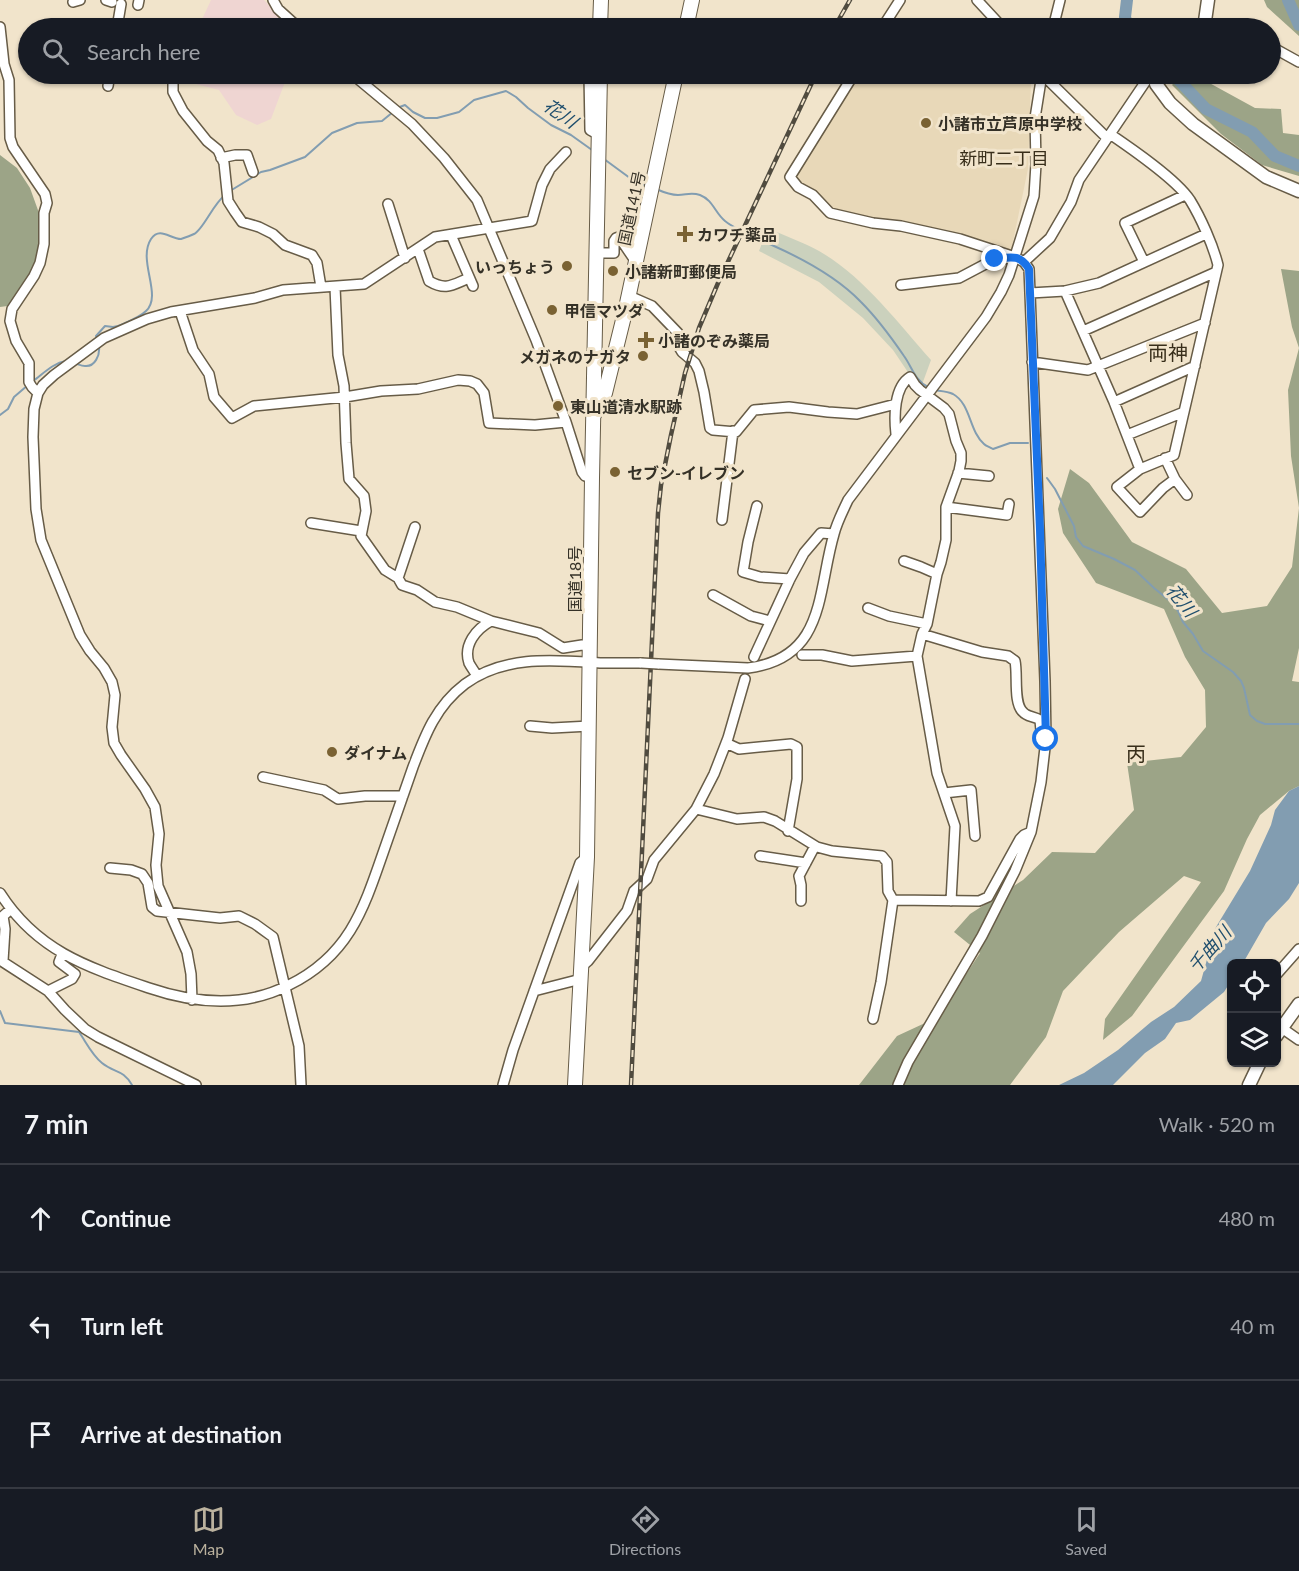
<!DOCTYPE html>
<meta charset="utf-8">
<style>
:root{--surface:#171b24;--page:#20242c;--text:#f1f3f6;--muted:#9ea1a6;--line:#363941;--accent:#bbb29e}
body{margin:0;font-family:Lato,"Noto Sans JP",sans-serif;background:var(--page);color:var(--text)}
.controls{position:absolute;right:18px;bottom:18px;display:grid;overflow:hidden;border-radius:9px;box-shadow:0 2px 4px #0004}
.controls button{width:54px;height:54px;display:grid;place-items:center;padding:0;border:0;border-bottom:2px solid var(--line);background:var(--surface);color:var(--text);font:30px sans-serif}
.stop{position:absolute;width:18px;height:18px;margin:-14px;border:4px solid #1a73e8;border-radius:50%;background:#fff}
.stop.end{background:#1a73e8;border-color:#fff;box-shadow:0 2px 6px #0008}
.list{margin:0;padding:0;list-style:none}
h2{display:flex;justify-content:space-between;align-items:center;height:78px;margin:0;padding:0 24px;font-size:26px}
h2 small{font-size:20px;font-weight:400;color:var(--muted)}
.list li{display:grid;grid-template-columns:39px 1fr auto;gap:18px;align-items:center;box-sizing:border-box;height:108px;padding:0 24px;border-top:2px solid var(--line)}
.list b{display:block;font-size:22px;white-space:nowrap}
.list em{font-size:20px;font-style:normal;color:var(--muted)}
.icon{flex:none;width:33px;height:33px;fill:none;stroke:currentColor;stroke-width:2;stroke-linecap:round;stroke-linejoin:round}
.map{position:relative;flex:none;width:1299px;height:1085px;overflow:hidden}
.search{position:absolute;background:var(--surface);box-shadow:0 2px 4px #0004;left:18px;right:18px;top:18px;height:66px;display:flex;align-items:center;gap:15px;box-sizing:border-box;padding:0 21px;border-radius:33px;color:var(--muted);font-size:22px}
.sheet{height:402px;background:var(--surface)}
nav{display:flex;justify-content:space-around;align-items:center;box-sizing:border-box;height:84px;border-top:2px solid var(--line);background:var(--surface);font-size:16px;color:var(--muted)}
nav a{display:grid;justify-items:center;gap:3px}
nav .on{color:var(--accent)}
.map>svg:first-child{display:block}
.commercial{fill:#efd5d2}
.built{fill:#e8d8b8}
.green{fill:#cbd1bd}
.forest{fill:#9ca487}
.water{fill:#829db1}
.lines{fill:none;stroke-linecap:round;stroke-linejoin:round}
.stream{stroke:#829db1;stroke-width:2}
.river{stroke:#829db1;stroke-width:12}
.minor-casing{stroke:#675c47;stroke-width:12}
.major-casing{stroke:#675c47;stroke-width:15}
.highway-casing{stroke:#675c47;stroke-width:16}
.minor{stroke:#fff;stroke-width:9}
.major{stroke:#fff;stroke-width:12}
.highway{stroke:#fff;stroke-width:14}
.rail-casing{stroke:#504b3f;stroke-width:4.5}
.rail{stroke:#f1e4cb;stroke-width:2;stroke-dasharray:7;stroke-linecap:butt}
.minor-bridge-casing{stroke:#675c47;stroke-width:12;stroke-linecap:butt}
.minor-bridge{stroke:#fff;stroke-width:9}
.route{stroke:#1a73e8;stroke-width:8}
.poi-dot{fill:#7a6233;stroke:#f1e4cb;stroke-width:2}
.labels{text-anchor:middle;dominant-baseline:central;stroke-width:6;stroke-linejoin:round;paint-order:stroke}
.poi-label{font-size:16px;font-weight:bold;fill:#353127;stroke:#f1e4cb;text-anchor:start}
.street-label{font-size:16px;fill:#353127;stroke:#f1e4cb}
.water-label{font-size:18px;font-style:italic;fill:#1f4e6d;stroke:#f1e4cb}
.neighbourhood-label{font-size:18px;fill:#382e1a;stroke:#f1e4cb}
.quarter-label{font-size:20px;fill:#382e1a;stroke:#f1e4cb}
</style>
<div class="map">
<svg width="1299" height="1085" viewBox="0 0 1299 1085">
<rect width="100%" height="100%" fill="#f1e4cb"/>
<!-- commercial -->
<path class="commercial" d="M211 0H264L280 17 277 27 278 28H198Z
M188 74H288L271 119 257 125 236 115 219 90 188 82Z"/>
<!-- built -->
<path class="built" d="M868 74H1029L1031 77 1028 169 1011 251 1015 257 944 237 830 213 790 177 851 78Z"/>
<!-- green -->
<path class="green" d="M768 228C785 236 803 242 819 251 863 276 898 323 931 360L920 390 893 350 863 318 819 282 759 251Z"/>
<!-- forest -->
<path class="forest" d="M1264 0H1299V36L1267 7Z
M1182 74H1193L1255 108 1281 109 1283 133 1299 135V176L1262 165 1221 134 1172 85Z
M0 155 17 168 30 188 43 224V261L22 304 0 307Z
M1281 269 1299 271V648L1292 681 1299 682V786L1289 791 1260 815 1247 839 1224 891 1132 1016 1103 1040 1105 1019 1201 882 1184 876 1119 932 1063 991 1046 1037 1010 1085H859L897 1036 938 1017 980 953 954 932 970 914 1023 880 1052 852 1095 853 1134 810 1127 763 1181 757 1206 727 1205 690 1185 657 1164 609 1096 583 1063 533 1058 509 1070 469 1089 483 1132 542 1186 569 1222 613 1267 606 1292 567 1299 508 1291 456 1288 390 1299 348 1292 327Z"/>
<!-- water -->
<path class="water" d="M1299 786V883L1289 899 1266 923 1243 963H1232L1231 981 1224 992 1190 1020 1176 1023 1165 1039 1145 1053 1113 1085H1059L1084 1073 1118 1050 1151 1022 1174 1007 1201 981 1216 927 1250 871 1271 825 1275 810 1289 791Z"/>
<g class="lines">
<!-- stream -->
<path class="stream" d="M397 108 405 105 413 112 425 118H437L459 112 474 100 506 91 516 97 528 108 551 125 571 135 592 150
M604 159 634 181 648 186
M656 189C663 192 670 195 678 195 686 195 691 192 700 195 713 200 715 213 725 221 736 230 760 240 774 246 803 259 839 279 861 302 877 318 891 337 904 356 912 367 915 381 928 387
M230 191 261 172 270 170 305 157 332 133 357 123 382 121 393 112
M97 339 96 336 105 326 113 327 118 326C127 322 139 318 146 311 163 295 137 261 151 239 160 226 170 239 181 239 184 238 190 236 194 234 203 230 213 204 225 195
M74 363C78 364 81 366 85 366 95 367 100 355 99 347
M33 381C43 374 53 363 66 361
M934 390C940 391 947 391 953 394 971 404 969 431 984 444 986 446 990 447 993 449L1010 443H1028
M0 415 8 409 14 397 28 385
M1047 478 1055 489 1074 526 1076 537 1083 546 1114 559 1135 570 1154 588 1170 601 1178 611 1183 622 1193 634 1203 651 1233 672 1241 681 1244 688 1250 715 1257 721 1265 724H1299
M0 1011 5 1023 79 1032C86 1042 92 1055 102 1063 114 1073 123 1069 132 1085"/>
<!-- river -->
<path class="river" d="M1127 0 1125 17 1128 28
M1288 0 1299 25
M1173 74 1206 109 1252 132 1275 156 1299 166"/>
<!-- minor casing -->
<g class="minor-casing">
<path id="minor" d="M106 0 112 2
M273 0 278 9 299 28
M977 0 1003 28
M73 2 80 0
M138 5 139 0
M0 27 4 64 9 80 10 138 13 147 45 194 47 203 44 213V244L40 263 34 276 12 309 10 321 16 341 29 363V382L32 387 38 393
M117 28 121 4
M882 28 900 0
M1053 28 1060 0
M1270 46 1299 62
M173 74V92L183 111 207 141 218 150 224 163 228 201 235 212 242 222 259 227 273 234 285 245 312 255 317 263 321 287
M352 74 412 124 444 158 477 200 536 340 566 422 582 472 585 476 592 478
M589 74 590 130 599 135
M854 74 790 177 798 187 813 195 830 213 873 223 901 226 960 239 1015 257 1024 262 1029 269 1030 293 1045 681 1046 739 1041 782 1031 832 1015 871 982 936 908 1062 898 1085
M1042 74 1107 138
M108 86 110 74
M1110 134C1132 149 1176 179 1190 200 1201 218 1213 245 1218 265L1174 455 1140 469 1117 487 1140 512 1163 488 1175 479
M221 158 235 155H247L253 172
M388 204 405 258
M451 235 473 286
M418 249 429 281C446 291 452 285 469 278
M596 253H614V241L616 238 619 237 636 262
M1024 262 1050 238 1071 202 1079 180 1148 78 1156 75
M1144 262 1125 223 1185 195
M901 285 959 278 995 259 1010 258
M335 287 338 355 344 386 346 443 349 479 364 496 366 511 361 536 385 570 398 578 402 585 417 590 435 602 457 607 491 621 539 633 563 648 582 645 590 646
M1065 291 1114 402 1140 469
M1030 293 1065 291 1099 283 1206 234
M629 296 652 306 678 333 679 347 682 352 695 363 699 371 704 392 710 428 713 430 736 432 754 410 789 407 828 412 857 414 896 404
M180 311 193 350 209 374 214 397 232 418 254 406 345 397 381 391 418 389 458 380 470 381 477 384 484 393 489 423 535 425 566 422
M1083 331 1216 272
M1032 362 1088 370 1205 323
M1114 402 1195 366
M896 434C894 416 894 387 910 377L915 385 920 390 944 408 949 414 956 441 961 453V461L959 471 946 507V540L941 562 937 574 927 624 922 634 917 656 937 773 955 826 951 901
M1127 435 1184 412
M1165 458 1175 479 1187 495
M958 473 989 476
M757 506 748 542 743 572 760 577 790 579
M946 507 1007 515 1009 504
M722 520 733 431
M311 523 361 531
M904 561 921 567 937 574
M398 578 415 527
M713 595 751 616 770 621
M868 608 889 616 927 624
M922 634 982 652 1008 656 1015 661C1018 675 1013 703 1023 712 1027 717 1034 716 1040 720L1041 731
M802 655H822L852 661 917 656
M754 657 790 579 804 553 821 533 834 534
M658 664 748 668C826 658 817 592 834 534 837 522 843 511 848 500L986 317 1001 292 1009 275 1034 196 1036 164 1035 118 1042 74
M477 676C475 672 471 667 469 663 463 645 476 629 491 621
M530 726 552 728 590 726
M726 743 739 749 791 744 797 747V779L788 831
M263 777 324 790 338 799 365 796H403
M944 793 971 790 975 836
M696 809 737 819 764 817 775 821 817 847 832 851 882 856 887 862 888 891 893 900
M760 856 806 863
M110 868 131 870 142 874 148 883 152 907 157 911 220 918 239 916 255 924 273 937 299 1046 301 1085
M0 893C37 951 87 967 149 988 196 1004 244 1008 289 985 348 956 363 911 383 853 393 825 403 796 413 767 425 735 436 706 465 684 504 655 554 660 600 663 613 663 627 663 641 663
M801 901V885L799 876 815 846
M0 960 48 991 65 1010 85 1029 98 1037 196 1085
M3 961 5 929 3 916 11 909
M581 967 588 961 627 911 634 891 647 879 654 860 696 809 714 774 728 738 745 679
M1276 975 1299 949
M48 991 72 979 75 974 59 962 62 954
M534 991 581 979
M192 1000 191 974 187 952 158 886 156 865 159 834 155 807 145 789 121 755 114 743 112 727 115 695 112 682 104 668 90 651 80 635 41 540 36 509 33 437 34 409 38 393 43 385 54 375 104 338 147 319 171 312 255 298 283 290 364 284 435 237 532 221 542 185 550 169 566 152
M873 1019 881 982 893 900 979 901 988 897 1020 839 1024 835 1031 832
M1276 1024 1299 1040
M503 1085 513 1050 580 863 587 857"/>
</g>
<!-- major casing -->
<g class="major-casing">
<path id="major" d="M1204 28 1208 0
M1157 74 1156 84 1170 103 1193 124 1266 177 1299 191
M1276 1036 1299 1004
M1249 1085 1260 1062"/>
</g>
<!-- highway casing -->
<g class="highway-casing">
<path id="highway" d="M600 28 601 0
M686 28 692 0
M594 415 605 393 626 308 676 74
M575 1085 587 857 592 478 600 74"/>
</g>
<!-- minor -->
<use href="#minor" class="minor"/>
<!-- major -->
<use href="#major" class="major"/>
<!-- highway -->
<use href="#highway" class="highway"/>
<!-- rail casing -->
<g class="rail-casing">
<path id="rail" d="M834 28 850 0
M631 1085 658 513 661 485 671 435 685 373 699 328 718 283 816 74"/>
</g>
<!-- rail -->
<use href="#rail" class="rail"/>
<!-- minor-bridge casing -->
<g class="minor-bridge-casing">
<path id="minor-bridge" d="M641 663 658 664"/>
</g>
<!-- minor-bridge -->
<use href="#minor-bridge" class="minor-bridge"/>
</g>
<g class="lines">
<!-- route -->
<path class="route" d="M995 259C1011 257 1020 254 1029 269L1040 530 1046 739"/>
</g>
<!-- markers -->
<g class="poi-dot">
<circle cx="926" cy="123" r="6"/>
<path d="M682 225h6v6h6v6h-6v6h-6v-6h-6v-6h6z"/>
<circle cx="567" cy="266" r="6"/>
<circle cx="613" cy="271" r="6"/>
<circle cx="552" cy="310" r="6"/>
<path d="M643 331h6v6h6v6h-6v6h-6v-6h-6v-6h6z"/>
<circle cx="643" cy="356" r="6"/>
<circle cx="558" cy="406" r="6"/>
<circle cx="615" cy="472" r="6"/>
<circle cx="332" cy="752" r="6"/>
</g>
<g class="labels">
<!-- poi labels -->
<g class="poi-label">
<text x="938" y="123">小諸市立芦原中学校</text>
<text x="697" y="234">カワチ薬品</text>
<text x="555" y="266" text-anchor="end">いっちょう</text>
<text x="625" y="271">小諸新町郵便局</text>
<text x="564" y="310">甲信マツダ</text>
<text x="658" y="340">小諸のぞみ薬局</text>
<text x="631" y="356" text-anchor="end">メガネのナガタ</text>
<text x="570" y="406">東山道清水駅跡</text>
<text x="627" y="472">セブン-イレブン</text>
<text x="344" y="752">ダイナム</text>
</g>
<!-- street labels -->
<g class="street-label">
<text transform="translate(631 208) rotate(-78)">国道141号</text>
<text transform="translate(574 579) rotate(-90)">国道18号</text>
</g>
<!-- water labels -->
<g class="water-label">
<text transform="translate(561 113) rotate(35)">花川</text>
<text transform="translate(1182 600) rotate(51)">花川</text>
<text transform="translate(1209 949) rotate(-48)">千曲川</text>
</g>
<!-- neighbourhood labels -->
<g class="neighbourhood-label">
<text x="1004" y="158">新町二丁目</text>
</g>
<!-- quarter labels -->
<g class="quarter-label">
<text x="1168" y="352">両神</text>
<text x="1136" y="753">丙</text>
</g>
</g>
</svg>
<div class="controls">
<button><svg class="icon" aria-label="locate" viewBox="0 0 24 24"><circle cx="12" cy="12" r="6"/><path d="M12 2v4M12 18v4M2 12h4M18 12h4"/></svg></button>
<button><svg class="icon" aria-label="layers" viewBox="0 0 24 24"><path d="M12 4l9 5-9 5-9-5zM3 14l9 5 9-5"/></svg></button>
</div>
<div class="stop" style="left:1046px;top:739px"></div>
<div class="stop end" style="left:995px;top:259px"></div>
<div class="search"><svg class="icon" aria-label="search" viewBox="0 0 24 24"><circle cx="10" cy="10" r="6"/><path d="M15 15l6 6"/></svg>Search here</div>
</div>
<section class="sheet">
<h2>7 min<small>Walk · 520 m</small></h2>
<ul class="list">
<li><svg class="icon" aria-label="ahead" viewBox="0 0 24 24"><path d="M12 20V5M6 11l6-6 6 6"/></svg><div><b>Continue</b></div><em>480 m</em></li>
<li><svg class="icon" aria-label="left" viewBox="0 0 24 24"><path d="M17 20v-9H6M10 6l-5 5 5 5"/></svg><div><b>Turn left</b></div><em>40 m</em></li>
<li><svg class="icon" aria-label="arrive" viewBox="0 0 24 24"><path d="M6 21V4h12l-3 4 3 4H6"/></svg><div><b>Arrive at destination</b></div></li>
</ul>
</section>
<nav>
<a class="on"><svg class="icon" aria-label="map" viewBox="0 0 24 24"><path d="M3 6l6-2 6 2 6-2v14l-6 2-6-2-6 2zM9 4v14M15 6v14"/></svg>Map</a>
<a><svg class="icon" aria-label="directions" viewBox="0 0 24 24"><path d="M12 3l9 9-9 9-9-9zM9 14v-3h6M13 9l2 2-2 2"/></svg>Directions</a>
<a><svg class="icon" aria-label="saved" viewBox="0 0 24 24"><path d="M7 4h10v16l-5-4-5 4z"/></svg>Saved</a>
</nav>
